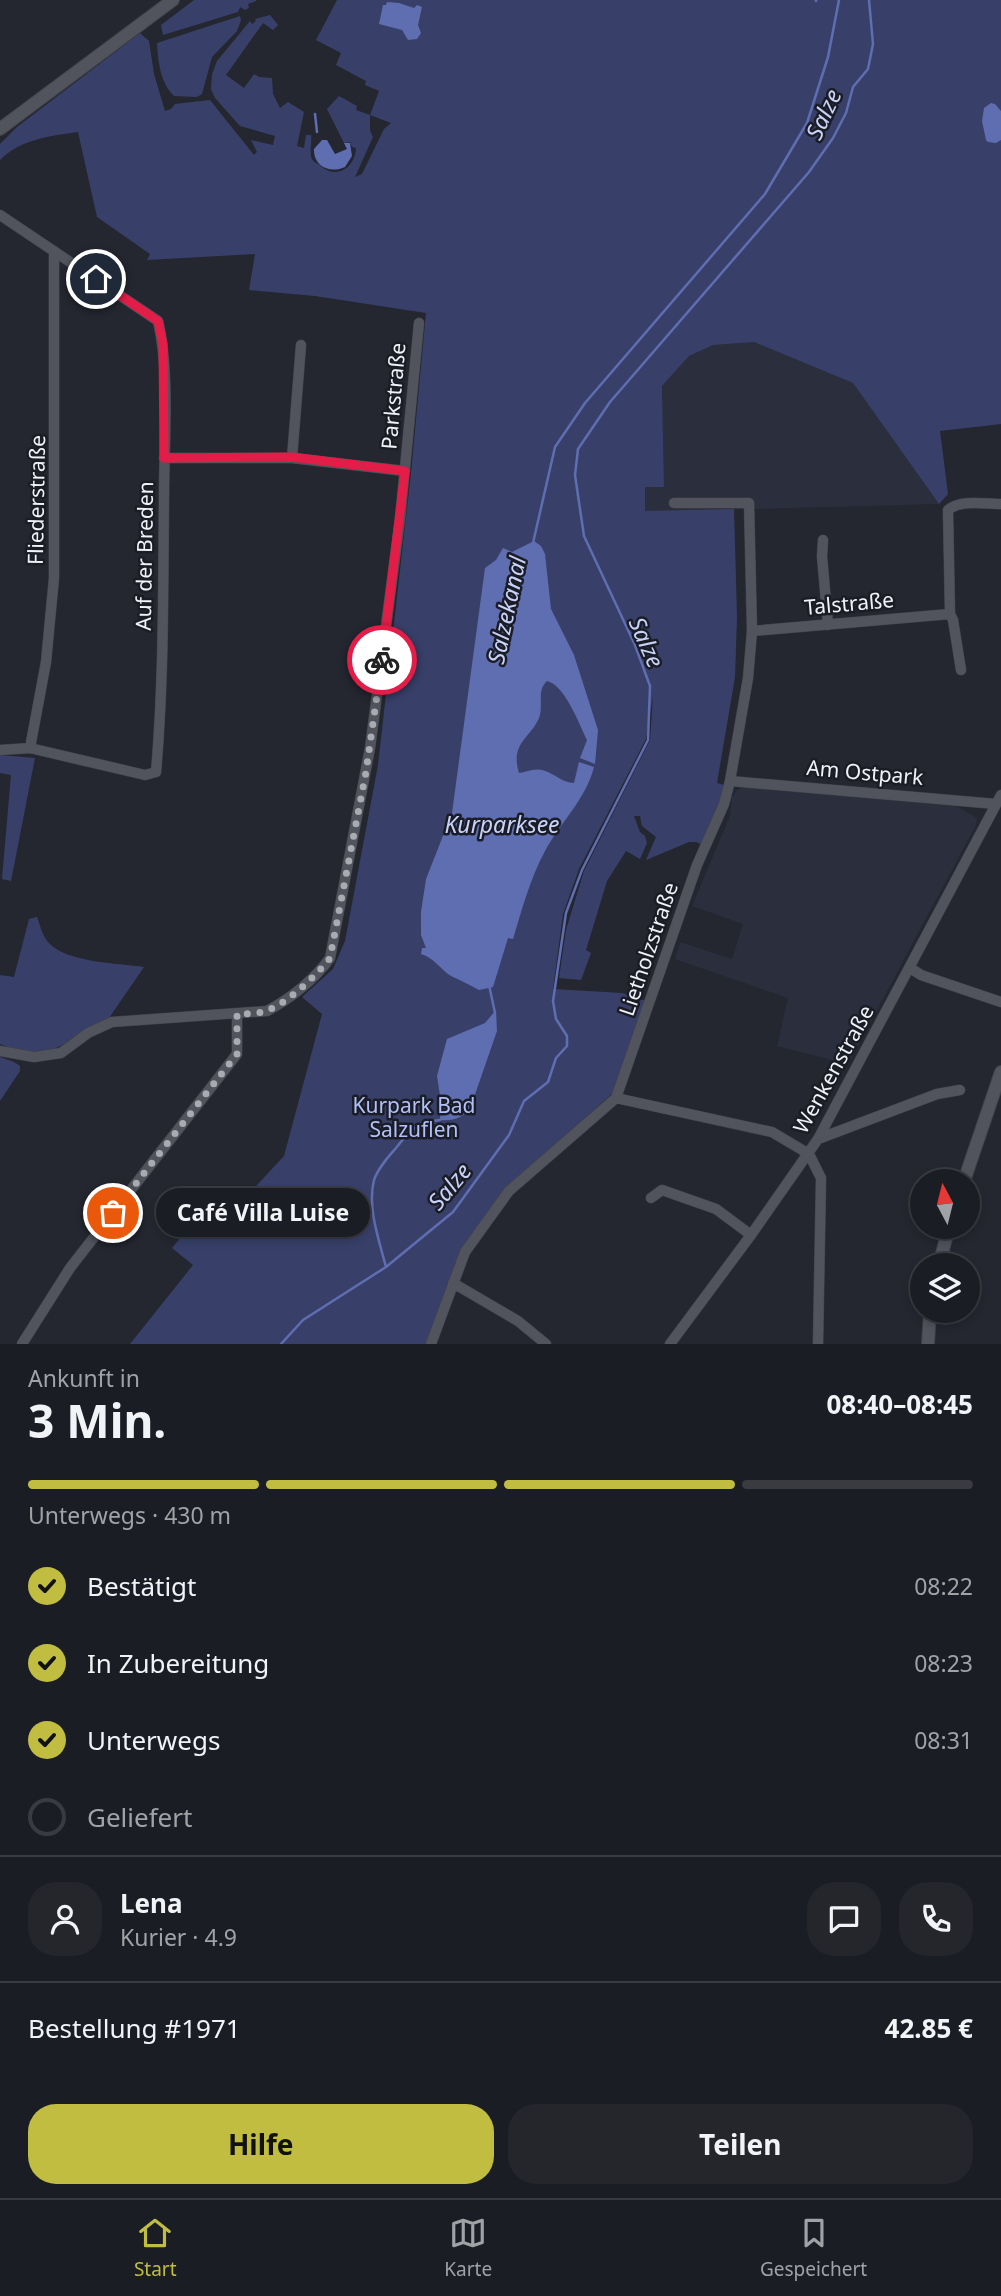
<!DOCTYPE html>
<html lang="de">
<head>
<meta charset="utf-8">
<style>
	:root { --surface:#1b1d24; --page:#24262c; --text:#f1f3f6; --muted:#a0a2a6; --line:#393b41; --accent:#c1bd40 }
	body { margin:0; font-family:"Noto Sans",sans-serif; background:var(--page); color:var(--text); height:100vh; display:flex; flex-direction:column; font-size:26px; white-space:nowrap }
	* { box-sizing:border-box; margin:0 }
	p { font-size:23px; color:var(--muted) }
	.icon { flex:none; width:38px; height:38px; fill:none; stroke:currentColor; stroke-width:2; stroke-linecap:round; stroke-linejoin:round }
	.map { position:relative; height:1344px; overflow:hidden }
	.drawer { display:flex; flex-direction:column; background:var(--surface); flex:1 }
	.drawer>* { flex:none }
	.needle { width:46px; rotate:353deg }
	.buttons { position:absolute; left:910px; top:1169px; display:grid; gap:14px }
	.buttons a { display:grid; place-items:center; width:70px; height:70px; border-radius:50%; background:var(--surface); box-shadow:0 4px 10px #0003,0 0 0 2px var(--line); font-size:35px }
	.pin { position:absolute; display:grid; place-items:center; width:60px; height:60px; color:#fff; margin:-30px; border:4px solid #fff; border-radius:50%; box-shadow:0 2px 7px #0007 }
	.courier { position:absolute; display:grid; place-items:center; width:70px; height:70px; margin:-35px; border:5px solid #e11d48; border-radius:50%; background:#fff; color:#222; box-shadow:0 2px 9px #0007 }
	.bubble { position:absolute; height:49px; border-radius:24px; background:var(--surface); box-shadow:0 4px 10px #0003,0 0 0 2px var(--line); font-size:23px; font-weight:700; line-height:49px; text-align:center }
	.summary em { font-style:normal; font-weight:700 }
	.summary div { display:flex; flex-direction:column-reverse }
	.summary { display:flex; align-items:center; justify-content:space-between; height:119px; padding:0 28px }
	h1 { font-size:46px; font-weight:700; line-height:52px }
	.bar { display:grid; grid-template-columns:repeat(4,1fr); gap:10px 7px; align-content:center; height:84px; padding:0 28px }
	.bar i { height:9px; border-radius:5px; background:var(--line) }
	.bar .selected { background:var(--accent) }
	.bar p { grid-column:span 4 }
	.line { display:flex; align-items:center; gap:18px; padding:0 28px; border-top:2px solid var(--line) }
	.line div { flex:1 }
	.round { display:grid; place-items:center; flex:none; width:74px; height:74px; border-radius:28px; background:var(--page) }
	ol { padding:0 28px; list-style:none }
	li { display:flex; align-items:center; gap:21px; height:77px }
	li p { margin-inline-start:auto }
	li .icon { padding:7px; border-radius:50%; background:var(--accent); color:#111; stroke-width:4 }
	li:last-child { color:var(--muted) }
	li i { width:38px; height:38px; border:4px solid var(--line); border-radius:50% }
	.button { display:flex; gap:14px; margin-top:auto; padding:14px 28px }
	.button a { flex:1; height:80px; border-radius:28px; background:var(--accent); color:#111; font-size:28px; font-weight:700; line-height:80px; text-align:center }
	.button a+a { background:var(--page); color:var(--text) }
	.dock { display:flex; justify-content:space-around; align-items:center; height:98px; border-top:2px solid var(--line); background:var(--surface); font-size:19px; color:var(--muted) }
	.dock a { display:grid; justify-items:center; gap:4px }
	.dock .selected { color:var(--accent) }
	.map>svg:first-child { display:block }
</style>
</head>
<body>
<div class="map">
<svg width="1001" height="1344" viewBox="0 0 1001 1344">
	<rect width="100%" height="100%" fill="#242730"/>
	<path fill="#2b2f3d" d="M754,342l99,41 86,121 -294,8v-26h19l-2,-100 27,-30 24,-11z
		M743,787l213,19 21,12 -1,7 -128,239 -71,-18 11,-48 -113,-39 5,-17 52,17 11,-35 -51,-18 38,-90 2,-19 5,-7z"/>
	<path fill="#38406a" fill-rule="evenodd" d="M194,0h62v1l-8,3 1,4 -4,2 -5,-3 -2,5 -75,23 -2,-10z
		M337,0h664v424l-61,7 8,63 -9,10 -86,-121 -99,-41 -41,3 -24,11 -27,30 2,101h-19v24l89,-2 3,108 -2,60 -18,106 7,2 -8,32 -13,28 -7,-3h-7l-43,18 10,-23 -14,-11 -2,-10h-6l6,16 5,4 2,7 -7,16 -14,-8 -19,30 -21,69 5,3 -10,27 -22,-2 7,-48 18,-59 66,-131 3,-44 -7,43 -67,130 -16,45 -10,75 69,4 24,8 -30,89 -110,99 -45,62 -34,93h-297l63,-79 -21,-17 21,-26 9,-8 41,-14 41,-44 38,-142 -20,-17 31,-28 12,-28 33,-176 33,-292 15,-160 -111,-17 -66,-6 6,-36 -108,6 3,-6 -53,-37 -19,-85c-28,4 -57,7 -78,28v-16l17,-17 123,-94 9,8 5,33 11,37 6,-2 4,-5 35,-4 44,55 3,-3 -6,-12 22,5 2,-9 -35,-10 -25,-28 -4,-9 1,-15 5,-13 33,-40 2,3 4,-3 -1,-2 15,-4 8,10 -5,5 -10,-7 -37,52 18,13 10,-14 5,3 13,1 1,16 7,14 8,-6 16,10 -7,34 7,2 2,-13h5c1,7 -2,18 1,24 3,5 5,3 9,7 15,14 34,2 35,-18l-4,-1 -2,-5 -6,1 -17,-34 12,-13 18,10 -1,4 14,5 9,-24 -14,-6 1,-4 -30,-16 5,-12 -25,-13zM370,115l21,8 -7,6 -22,45 -7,3 18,-40 -3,-6z
		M240,16l1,4 -4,11 -25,26 -10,37 -5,3 -23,-1c-14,-14 -16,-35 -17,-53z
		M0,755l35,3 -24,123 -9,-2 9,-104 -11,-2z
		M37,917c3,8 5,18 11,25 18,21 70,21 96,25l-35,51 -23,10 -22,16 -10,5 -26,3 -15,-3 -13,-5v-69l14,2 15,-58z
		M0,1057l14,5 6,4v5l-20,30z"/>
	<path fill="#5f6db1" d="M387,2l12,1 15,5 3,-3 5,2 -4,18 3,8 -4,6 -9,1 -6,-10 -23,-6 4,-19h3z
		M991,103l4,1 6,7v29l-5,3 -8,-1 -2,-2 -4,-19 2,-13z
		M322,140h5l8,14 12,-5 -3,-6h6l2,13 -7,11c-15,7 -32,-1 -31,-18z
		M534,541l7,5 4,8 6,55 23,46 24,75 -3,34 -15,-6 7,-18c-8,-16 -22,-55 -40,-59 -11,10 -3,24 -8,37 -9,21 -29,25 -20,55 7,-1 15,-5 23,-3 11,2 20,13 32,13l5,-21 15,5c-8,32 -34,56 -49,84 -15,28 -23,58 -32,88l-5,-1 -15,49 -14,3c-9,-5 -17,-9 -26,-13 -11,-5 -19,-20 -32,-23l1,-6h4l-5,-13v-23l5,-33 26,-66 33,-245 11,-8 7,-12 9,4z
		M496,1010l1,21 -26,75c-7,12 -17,15 -31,14l1,-18 -4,-26 10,-37 38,-16z"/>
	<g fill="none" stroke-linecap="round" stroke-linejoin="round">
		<path stroke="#5f6db1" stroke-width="2.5" d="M816,0v1
			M315,114l2,18
			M533,543l22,-96 30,-44 180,-209 42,-71 21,-66 11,-57
			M489,985l6,28
			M386,1267c-7,-27 -19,-60 -12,-87 4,-12 14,-23 22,-32 14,-18 20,-25 44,-28
			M281,1344l22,-24 83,-53 67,-55 56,-77 15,-34 24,-19 8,-24 11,-12v-10l-11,-17 -3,-18 13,-88 16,-43 66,-130 2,-54 -15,-41 -51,-109 -9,-61 3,-26 32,-47 199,-230 24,-34 13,-25 7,-26 15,-18 5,-25 -4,-44"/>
		<g stroke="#404249" stroke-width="11">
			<path id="minor" d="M0,215l158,106c12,51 6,122 6,175 -1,92 0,184 -8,276l-11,3 -115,-27 -30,2
				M164,458h128l113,13
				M292,458l9,-113
				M823,540l-1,16 6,69
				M950,614l3,6 8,50
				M752,631l198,-17 -2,-104c12,-11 38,-6 53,-6
				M30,748l16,-86 8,-84v-327
				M730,781l266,23
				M910,968l11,7 80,27
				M0,1051l34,6 27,-4 27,-20 24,-11 155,-11c23,-12 48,-32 63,-53l40,-210 30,-229 19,-196
				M616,1098l156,34 37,22 12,24 -3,166
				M818,1139l119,-45 23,-4
				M651,1198l11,-8 54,19 35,26
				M453,1283l65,38 28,23
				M22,1344l48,-76 167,-214v-40
				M431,1344l34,-92 44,-61 107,-93 81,-233 27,-61 6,-23 18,-103 4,-47 -3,-128h-75
				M670,1344l81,-109 67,-96 183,-344"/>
		</g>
		<g stroke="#404249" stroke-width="14">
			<path id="secondary" d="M0,129l173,-129
				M964,1181l37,-109
				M939,1265l10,-38
				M928,1344l2,-33"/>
		</g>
		<use href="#minor" stroke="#51535d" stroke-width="10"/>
		<use href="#secondary" stroke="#51535d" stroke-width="12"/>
	</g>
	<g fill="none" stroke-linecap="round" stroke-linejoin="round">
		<path stroke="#a9abb2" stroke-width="7" stroke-dasharray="0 12.6" d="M113,1213l124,-159v-40c9,0 19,0 28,-3 21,-6 52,-36 65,-53l36,-186 16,-112"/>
		<path stroke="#e11d48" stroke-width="9" d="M96,279l62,42 5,23 1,114 128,-1 113,14 -23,189"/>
	</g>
	<g text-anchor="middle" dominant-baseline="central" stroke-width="5" stroke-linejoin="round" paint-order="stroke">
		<g font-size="21" fill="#f0f2f8" stroke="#1b1d26">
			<text transform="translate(393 396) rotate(-85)">Parkstraße</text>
			<text transform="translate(36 500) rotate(-89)">Fliederstraße</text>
			<text transform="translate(144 556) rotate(-89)">Auf der Breden</text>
			<text transform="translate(849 603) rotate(-5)">Talstraße</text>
			<text transform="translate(865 772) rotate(5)">Am Ostpark</text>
			<text transform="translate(648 949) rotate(-71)">Lietholzstraße</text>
			<text transform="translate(833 1069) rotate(-61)">Wenkenstraße</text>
		</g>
		<g font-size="21" fill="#b2c0f9" stroke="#1b1d26">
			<text x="414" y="1105">Kurpark Bad<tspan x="414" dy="24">Salzuflen</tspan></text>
		</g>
		<g font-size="23" font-style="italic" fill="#c9d3f9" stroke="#1b1d26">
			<text transform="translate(823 114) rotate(-65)">Salze</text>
			<text transform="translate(506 610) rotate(-78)">Salzekanal</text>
			<text transform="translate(647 642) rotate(66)">Salze</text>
			<text x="502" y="824">Kurparksee</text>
			<text transform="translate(449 1186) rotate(-50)">Salze</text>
		</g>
	</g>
</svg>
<div class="buttons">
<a><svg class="needle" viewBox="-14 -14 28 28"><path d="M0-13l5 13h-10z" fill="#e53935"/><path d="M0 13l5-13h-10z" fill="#a0a2a6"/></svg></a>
<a><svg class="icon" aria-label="layers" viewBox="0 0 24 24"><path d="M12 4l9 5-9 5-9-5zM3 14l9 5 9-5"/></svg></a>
</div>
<div class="pin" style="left:113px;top:1213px;background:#ea580c"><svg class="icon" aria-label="bag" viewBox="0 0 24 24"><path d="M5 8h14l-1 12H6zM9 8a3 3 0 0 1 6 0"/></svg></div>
<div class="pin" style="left:96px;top:279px;background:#1f2937"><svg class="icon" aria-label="home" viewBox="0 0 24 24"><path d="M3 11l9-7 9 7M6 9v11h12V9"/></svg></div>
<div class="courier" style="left:382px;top:660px"><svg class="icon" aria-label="bike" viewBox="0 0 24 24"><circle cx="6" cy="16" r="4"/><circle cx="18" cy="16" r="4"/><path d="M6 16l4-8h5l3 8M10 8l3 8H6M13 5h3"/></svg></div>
<div class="bubble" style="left:156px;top:1188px;width:214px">Café Villa Luise</div>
</div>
<section class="drawer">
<div class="summary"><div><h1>3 Min.</h1><p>Ankunft in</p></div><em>08:40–08:45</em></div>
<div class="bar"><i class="selected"></i><i class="selected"></i><i class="selected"></i><i></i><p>Unterwegs · 430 m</p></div>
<ol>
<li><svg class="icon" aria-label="check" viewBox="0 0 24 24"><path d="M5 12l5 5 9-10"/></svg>Bestätigt<p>08:22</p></li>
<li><svg class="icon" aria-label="check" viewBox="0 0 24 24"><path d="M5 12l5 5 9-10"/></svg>In Zubereitung<p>08:23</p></li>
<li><svg class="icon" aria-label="check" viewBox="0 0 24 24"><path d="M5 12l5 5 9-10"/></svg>Unterwegs<p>08:31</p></li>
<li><i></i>Geliefert</li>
</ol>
<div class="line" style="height:126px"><a class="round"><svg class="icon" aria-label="person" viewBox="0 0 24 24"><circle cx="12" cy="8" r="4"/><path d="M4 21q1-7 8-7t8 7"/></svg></a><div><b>Lena</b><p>Kurier · 4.9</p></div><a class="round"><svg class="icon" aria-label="chat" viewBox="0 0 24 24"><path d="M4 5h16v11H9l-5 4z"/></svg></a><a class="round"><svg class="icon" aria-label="phone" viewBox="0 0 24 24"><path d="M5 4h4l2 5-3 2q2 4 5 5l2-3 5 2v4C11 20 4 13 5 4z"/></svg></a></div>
<div class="line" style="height:91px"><div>Bestellung #1971</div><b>42.85 €</b></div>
<div class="button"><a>Hilfe</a><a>Teilen</a></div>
</section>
<nav class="dock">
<a class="selected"><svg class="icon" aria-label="home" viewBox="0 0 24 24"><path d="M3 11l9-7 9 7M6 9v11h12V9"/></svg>Start</a>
<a><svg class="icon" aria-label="map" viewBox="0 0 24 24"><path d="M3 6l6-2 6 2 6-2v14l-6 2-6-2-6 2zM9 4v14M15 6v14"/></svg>Karte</a>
<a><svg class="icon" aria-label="saved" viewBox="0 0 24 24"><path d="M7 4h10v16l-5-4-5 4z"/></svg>Gespeichert</a>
</nav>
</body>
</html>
